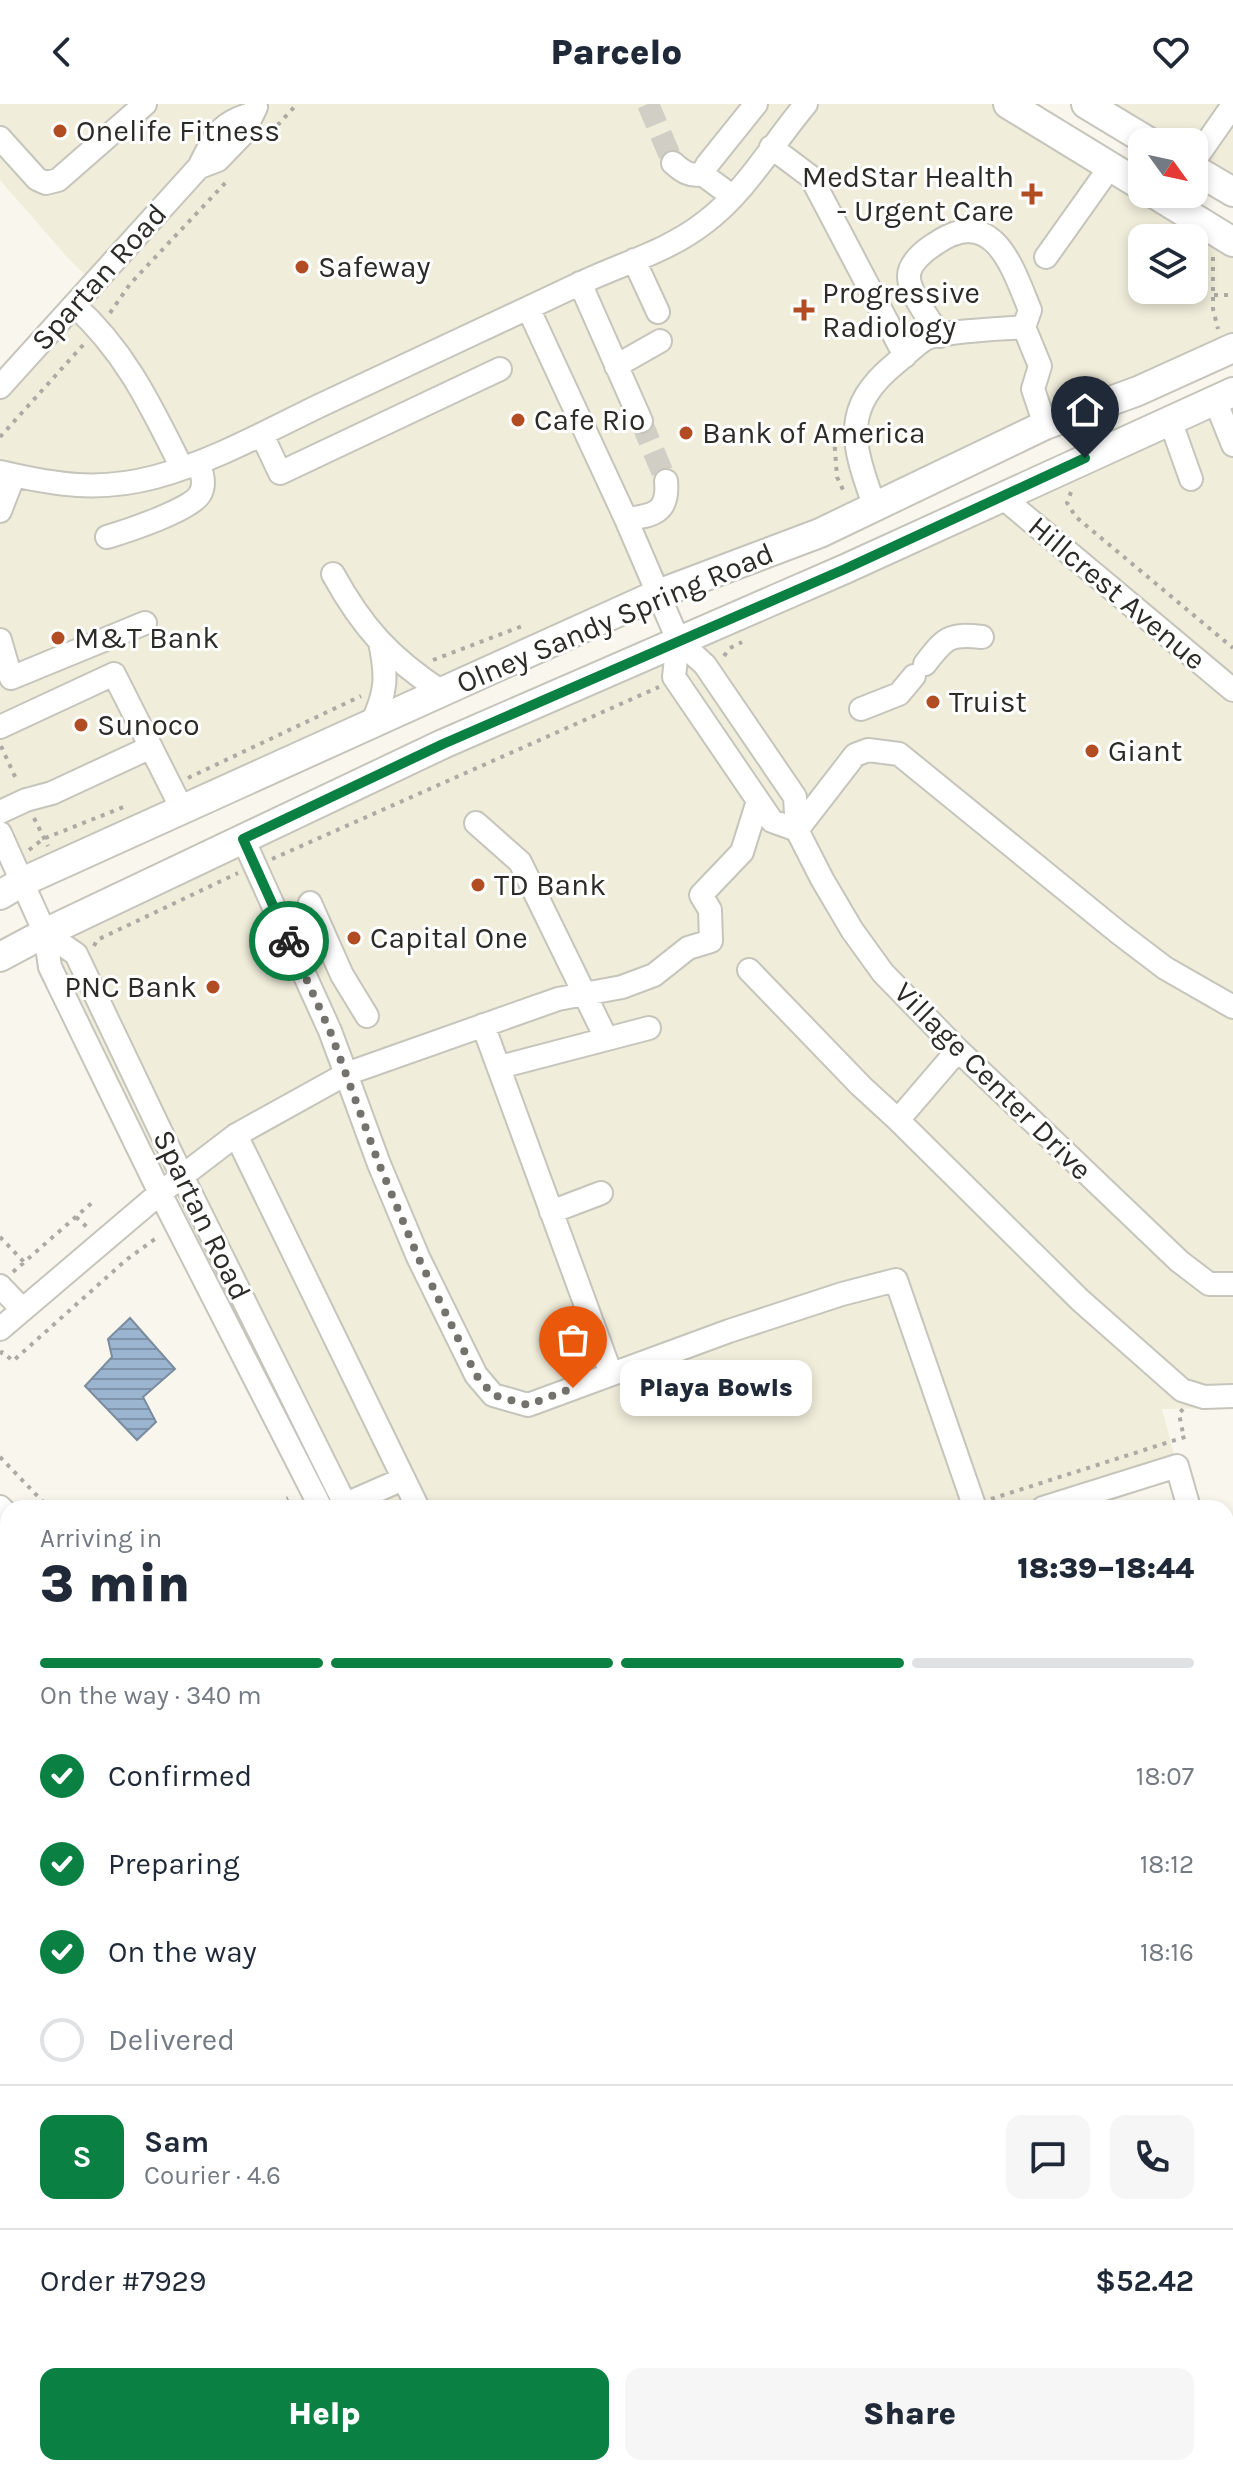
<!DOCTYPE html>
<html lang="en">
<head>
<meta charset="utf-8">
<style>
	:root { --surface:#fff; --page:#f6f6f7; --text:#1f2937; --muted:#747a83; --line:#e0e1e3; --accent:#0b8043 }
	body { margin:0; font-family:Karla,sans-serif; background:var(--page); color:var(--text); height:100vh; display:flex; flex-direction:column; font-size:30px; white-space:nowrap }
	* { box-sizing:border-box; margin:0 }
	p { font-size:26px; color:var(--muted) }
	.icon { flex:none; width:44px; height:44px; fill:none; stroke:currentColor; stroke-width:2; stroke-linecap:round; stroke-linejoin:round }
	.map { position:relative; flex:1; overflow:hidden }
	.panel { position:absolute; left:0px; top:1396px; width:1234px; height:976px; display:flex; flex-direction:column; background:var(--surface); border-radius:24px 24px 0 0; box-shadow:0 4px 12px #0003 }
	.panel>* { flex:none }
	.needle { width:52px; rotate:123deg }
	.tools { position:absolute; left:1128px; top:24px; display:grid; gap:16px }
	.tools a { display:grid; place-items:center; width:80px; height:80px; border-radius:16px; background:var(--surface); box-shadow:0 4px 12px #0003; font-size:40px }
	.pin { position:absolute; display:grid; place-items:center; width:68px; height:68px; color:#fff; margin:-82px -34px; border-radius:50% 50% 50% 0; rotate:-45deg; box-shadow:0 0 8px #0007 }
	.pin .icon { rotate:45deg }
	.courier { position:absolute; display:grid; place-items:center; width:80px; height:80px; margin:-40px; border:6px solid #0b8043; border-radius:50%; background:#fff; color:#222; box-shadow:0 2px 10px #0007 }
	.bubble { position:absolute; height:56px; border-radius:16px; background:var(--surface); box-shadow:0 4px 12px #0003; font-size:26px; font-weight:800; line-height:56px; text-align:center }
	.headline em { font-style:normal; font-weight:800 }
	.headline div { display:flex; flex-direction:column-reverse }
	.headline { display:flex; align-items:center; justify-content:space-between; height:136px; padding:0 40px }
	h1 { font-size:52px; font-weight:800; line-height:60px }
	.bar { display:grid; grid-template-columns:repeat(4,1fr); gap:12px 8px; align-content:center; height:96px; padding:0 40px }
	.bar i { height:10px; border-radius:6px; background:var(--line) }
	.bar .on { background:var(--accent) }
	.bar p { grid-column:span 4 }
	.line { display:flex; align-items:center; gap:20px; padding:0 40px; border-top:2px solid var(--line) }
	.line div { flex:1 }
	.round { display:grid; place-items:center; flex:none; width:84px; height:84px; border-radius:16px; background:var(--page) }
	ol { padding:0 40px; list-style:none }
	li { display:flex; align-items:center; gap:24px; height:88px }
	li p { margin-inline-start:auto }
	li .icon { padding:8px; border-radius:50%; background:var(--accent); color:#fff; stroke-width:4 }
	li:last-child { color:var(--muted) }
	li i { width:44px; height:44px; border:4px solid var(--line); border-radius:50% }
	.action { display:flex; gap:16px; margin-top:auto; padding:16px 40px }
	.action a { flex:1; height:92px; border-radius:16px; background:var(--accent); color:#fff; font-size:32px; font-weight:800; line-height:92px; text-align:center }
	.action a+a { background:var(--page); color:var(--text) }
	header { display:flex; justify-content:space-between; align-items:center; height:104px; padding:0 40px; background:var(--surface); font-size:36px; font-weight:800 }
	.map>svg:first-child { display:block }
</style>
</head>
<body>
<header><svg class="icon" aria-label="back" viewBox="0 0 24 24"><path d="M15 5l-7 7 7 7"/></svg>Parcelo<svg class="icon" aria-label="heart" viewBox="0 0 24 24"><path d="M12 20l-8-8c-3-5 5-10 8-4 3-6 11-1 8 4z"/></svg></header>
<div class="map">
<svg width="1233" height="2372" viewBox="0 0 1233 2372">
	<defs>
		<pattern id="water-rules" width="6" height="5" patternUnits="userSpaceOnUse" patternTransform="scale(2)"><rect width="6" height="5" fill="#9bb5d1"/><path d="M0 2.5h6" fill="none" stroke="#7f93aa"/></pattern>
	</defs>
	<rect width="100%" height="100%" fill="#f9f7ed"/>
	<path fill="#f0eddb" fill-rule="evenodd" d="M0,0h1008l225,137v106l-1211,535 -22,-49v-446l93,-104 -26,-26 -67,-77zM1142,134h52v52h-52z
		M1086,0h147v88l-39,-23v-27h-45z
		M1233,288v1016l-71,1 15,57 -134,42h-710l-288,-575z"/>
	<path fill="#d1dac1" d="M0,1910l8,1v411l-8,5z"/>
	<path fill="url(#water-rules)" stroke="#7a8c9e" stroke-width="2" d="M130,1214l45,51 -32,28 13,25 -19,18 -52,-54 27,-29 -4,-18z
		M432,2364h211l9,8h-220z"/>
	<g fill="none" stroke-linecap="round" stroke-linejoin="round">
		<path stroke="#d0cec5" stroke-width="22" stroke-dasharray="22 11" stroke-linecap="butt" d="M648,0l25,59
			M641,317l25,60"/>
		<g stroke="#c6c5bb" stroke-width="26">
			<path id="minor" d="M0,34l37,41 9,4 12,-3 87,-76
				M771,43l40,30 94,179
				M1194,57l39,-56
				M673,59c9,8 17,14 29,11l30,22
				M200,63l18,-7 25,-26 13,-27
				M702,70l5,-9 49,-61
				M1046,153l64,-90
				M634,156l24,52
				M580,179l61,138
				M74,201c52,47 77,101 108,163
				M529,206l97,209 52,121 27,25 90,132 2,33 25,49 30,51 31,43 75,77 221,211 30,23h24
				M940,232c-8,-13 -32,-44 -31,-60 0,-13 16,-26 26,-32 58,-40 77,22 95,66l-6,17
				M616,262l44,-25
				M0,283l199,-220c15,-29 18,-43 52,-53
				M1215,296l18,45
				M1170,316l21,59
				M262,331l18,38 220,-104
				M0,368c55,13 99,20 155,5 59,-16 112,-46 166,-72 86,-41 172,-80 258,-121 41,-20 88,-32 125,-61 41,-30 69,-80 102,-119
				M1001,392l232,194
				M875,404c-21,-61 -37,-98 21,-145 9,-7 19,-18 29,-24 17,-8 77,-10 99,-12l16,39 -7,23 12,36
				M0,407l14,-36
				M626,415c28,-3 43,-7 40,-38
				M107,433c20,-6 84,-27 93,-43 6,-10 2,-22 -2,-31
				M333,470c29,53 57,84 109,118
				M0,536l11,38 134,-55
				M678,536l-4,37 98,144 25,9
				M925,560c20,-26 24,-31 57,-27
				M861,605l38,-15 15,-18
				M372,619c15,-32 15,-47 8,-81
				M0,623l114,-53 68,135
				M0,708l26,-12 26,-7 99,-46
				M476,719l44,39 86,176
				M797,726l58,-75 13,-5 31,4 220,179 46,35 68,39
				M0,729l45,100 5,34 110,226 161,315
				M243,735l87,192 16,43 212,-75 64,-12 32,-12 34,-27 23,-7 -1,-31 -9,-15 41,-43 16,-51
				M310,799l32,72 25,41
				M45,829l31,21 106,222 165,332
				M749,866l112,116 37,34 60,-70
				M483,921l128,349
				M500,963l149,-39
				M898,1016l182,180 102,90 22,7 29,-1
				M236,1031l182,373
				M551,1108l50,-19
				M0,1182l22,23
				M0,1225l160,-136 76,-58 110,-61 33,90 39,93 58,118 17,20 35,10 201,-74 113,-37 54,-14 79,228
				M0,1403l8,8
				M337,1404l66,-29
				M1043,1404l134,-42 12,42
				M1226,1532l7,24
				M0,1677l8,-6
				M0,1712l8,12
				M1226,1758l7,-2
				M1226,1782l7,26
				M1226,1922l7,-30
				M1226,2102l7,-10
				M1226,2188l7,7
				M242,2364l5,8
				M925,2364l11,8
				M1022,2364l1,8
				M51,2372l12,-8
				M1222,2372l11,-11"/>
		</g>
		<g stroke="#c6c5bb" stroke-width="32">
			<path id="major" d="M1008,0l134,82
				M1086,0l63,38
				M1194,65l39,23
				M1155,90l78,48
				M0,791l22,-13 636,-288 162,-61 225,-108 93,-34 95,-43
				M0,853l45,-24 398,-189 402,-175 388,-177"/>
		</g>
		<path stroke="#acaaa3" stroke-width="4" stroke-dasharray="4 6" stroke-linecap="butt" d="M264,36l33,-36
			M1213,153v52l5,20
			M1214,191h18
			M110,209l20,-29 99,-105
			M0,333l84,-93
			M834,333l3,40 8,17
			M1071,388l-4,11 9,14 157,131
			M724,552l6,-8 12,-6
			M433,556l92,-35
			M1,642l16,35
			M188,674l173,-82
			M34,714l14,28
			M29,746l14,-11 83,-33
			M272,755l387,-172
			M94,842l3,-6 141,-67
			M76,1113l13,12
			M0,1133l24,25
			M13,1168l82,-72
			M0,1250l2,-2 11,9 113,-101 29,-21
			M1183,1305l-4,5 5,24
			M0,1353l49,51
			M991,1395l200,-64
			M269,1404l19,-10
			M0,1444l8,9
			M0,1638l8,-6
			M0,1768l8,11
			M875,2364l12,8
			M310,2372l1,-8
			M418,2372l1,-8
			M870,2372l7,-7"/>
		<use href="#minor" stroke="#fff" stroke-width="22"/>
		<use href="#major" stroke="#fff" stroke-width="28"/>
	</g>
	<g fill="none" stroke-linecap="round" stroke-linejoin="round">
		<path stroke="#74726c" stroke-width="8" stroke-dasharray="0 14.4" d="M289,837l41,90 49,133 39,93 58,118 17,20 35,10 45,-17"/>
		<path stroke="#0b8043" stroke-width="10" d="M289,837l-46,-102 200,-95 402,-175 240,-111"/>
	</g>
	<g fill="#b24c23" stroke="#fff" stroke-width="3">
		<circle cx="60" cy="27" r="8"/>
		<path d="M1028 78h8v8h8v8h-8v8h-8v-8h-8v-8h8z"/>
		<circle cx="302" cy="163" r="8"/>
		<path d="M800 194h8v8h8v8h-8v8h-8v-8h-8v-8h8z"/>
		<circle cx="518" cy="316" r="8"/>
		<circle cx="686" cy="329" r="8"/>
		<circle cx="58" cy="534" r="8"/>
		<circle cx="933" cy="598" r="8"/>
		<circle cx="81" cy="621" r="8"/>
		<circle cx="1092" cy="647" r="8"/>
		<circle cx="478" cy="781" r="8"/>
		<circle cx="354" cy="834" r="8"/>
		<circle cx="213" cy="883" r="8"/>
	</g>
	<g text-anchor="middle" dominant-baseline="central" stroke-width="6" stroke-linejoin="round" paint-order="stroke">
		<g font-size="30" fill="#2c2b27" stroke="#fff" text-anchor="start">
			<text x="76" y="27">Onelife Fitness</text>
			<text x="1014" y="73" text-anchor="end">MedStar Health<tspan x="1014" dy="34">- Urgent Care</tspan></text>
			<text x="318" y="163">Safeway</text>
			<text x="822" y="189">Progressive<tspan x="822" dy="34">Radiology</tspan></text>
			<text x="534" y="316">Cafe Rio</text>
			<text x="702" y="329">Bank of America</text>
			<text x="74" y="534">M&amp;T Bank</text>
			<text x="949" y="598">Truist</text>
			<text x="97" y="621">Sunoco</text>
			<text x="1108" y="647">Giant</text>
			<text x="494" y="781">TD Bank</text>
			<text x="370" y="834">Capital One</text>
			<text x="197" y="883" text-anchor="end">PNC Bank</text>
		</g>
		<g font-size="30" fill="#2c2b27" stroke="#fff">
			<text transform="translate(99 173) rotate(-48)">Spartan Road</text>
			<text transform="translate(1117 489) rotate(40)">Hillcrest Avenue</text>
			<text transform="translate(615 514) rotate(-23)">Olney Sandy Spring Road</text>
			<text transform="translate(993 977) rotate(45)">Village Center Drive</text>
			<text transform="translate(202 1111) rotate(64)">Spartan Road</text>
		</g>
	</g>
</svg>
<div class="tools">
<a><svg class="needle" viewBox="-14 -14 28 28"><path d="M0-13l5 13h-10z" fill="#e53935"/><path d="M0 13l5-13h-10z" fill="#747a83"/></svg></a>
<a><svg class="icon" aria-label="layers" viewBox="0 0 24 24"><path d="M12 4l9 5-9 5-9-5zM3 14l9 5 9-5"/></svg></a>
</div>
<div class="pin" style="left:573px;top:1284px;background:#ea580c"><svg class="icon" aria-label="bag" viewBox="0 0 24 24"><path d="M5 8h14l-1 12H6zM9 8a3 3 0 0 1 6 0"/></svg></div>
<div class="pin" style="left:1085px;top:354px;background:#1f2937"><svg class="icon" aria-label="home" viewBox="0 0 24 24"><path d="M3 11l9-7 9 7M6 9v11h12V9"/></svg></div>
<div class="courier" style="left:289px;top:837px"><svg class="icon" aria-label="bike" viewBox="0 0 24 24"><circle cx="6" cy="16" r="4"/><circle cx="18" cy="16" r="4"/><path d="M6 16l4-8h5l3 8M10 8l3 8H6M13 5h3"/></svg></div>
<div class="bubble" style="left:620px;top:1256px;width:192px">Playa Bowls</div>
<section class="panel">
<div class="headline"><div><h1>3 min</h1><p>Arriving in</p></div><em>18:39–18:44</em></div>
<div class="bar"><i class="on"></i><i class="on"></i><i class="on"></i><i></i><p>On the way · 340 m</p></div>
<ol>
<li><svg class="icon" aria-label="check" viewBox="0 0 24 24"><path d="M5 12l5 5 9-10"/></svg>Confirmed<p>18:07</p></li>
<li><svg class="icon" aria-label="check" viewBox="0 0 24 24"><path d="M5 12l5 5 9-10"/></svg>Preparing<p>18:12</p></li>
<li><svg class="icon" aria-label="check" viewBox="0 0 24 24"><path d="M5 12l5 5 9-10"/></svg>On the way<p>18:16</p></li>
<li><i></i>Delivered</li>
</ol>
<div class="line" style="height:144px"><b class="round" style="background:var(--accent);color:#fff">S</b><div><b>Sam</b><p>Courier · 4.6</p></div><a class="round"><svg class="icon" aria-label="chat" viewBox="0 0 24 24"><path d="M4 5h16v11H9l-5 4z"/></svg></a><a class="round"><svg class="icon" aria-label="phone" viewBox="0 0 24 24"><path d="M5 4h4l2 5-3 2q2 4 5 5l2-3 5 2v4C11 20 4 13 5 4z"/></svg></a></div>
<div class="line" style="height:104px"><div>Order #7929</div><b>$52.42</b></div>
<div class="action"><a>Help</a><a>Share</a></div>
</section>
</div>
</body>
</html>
